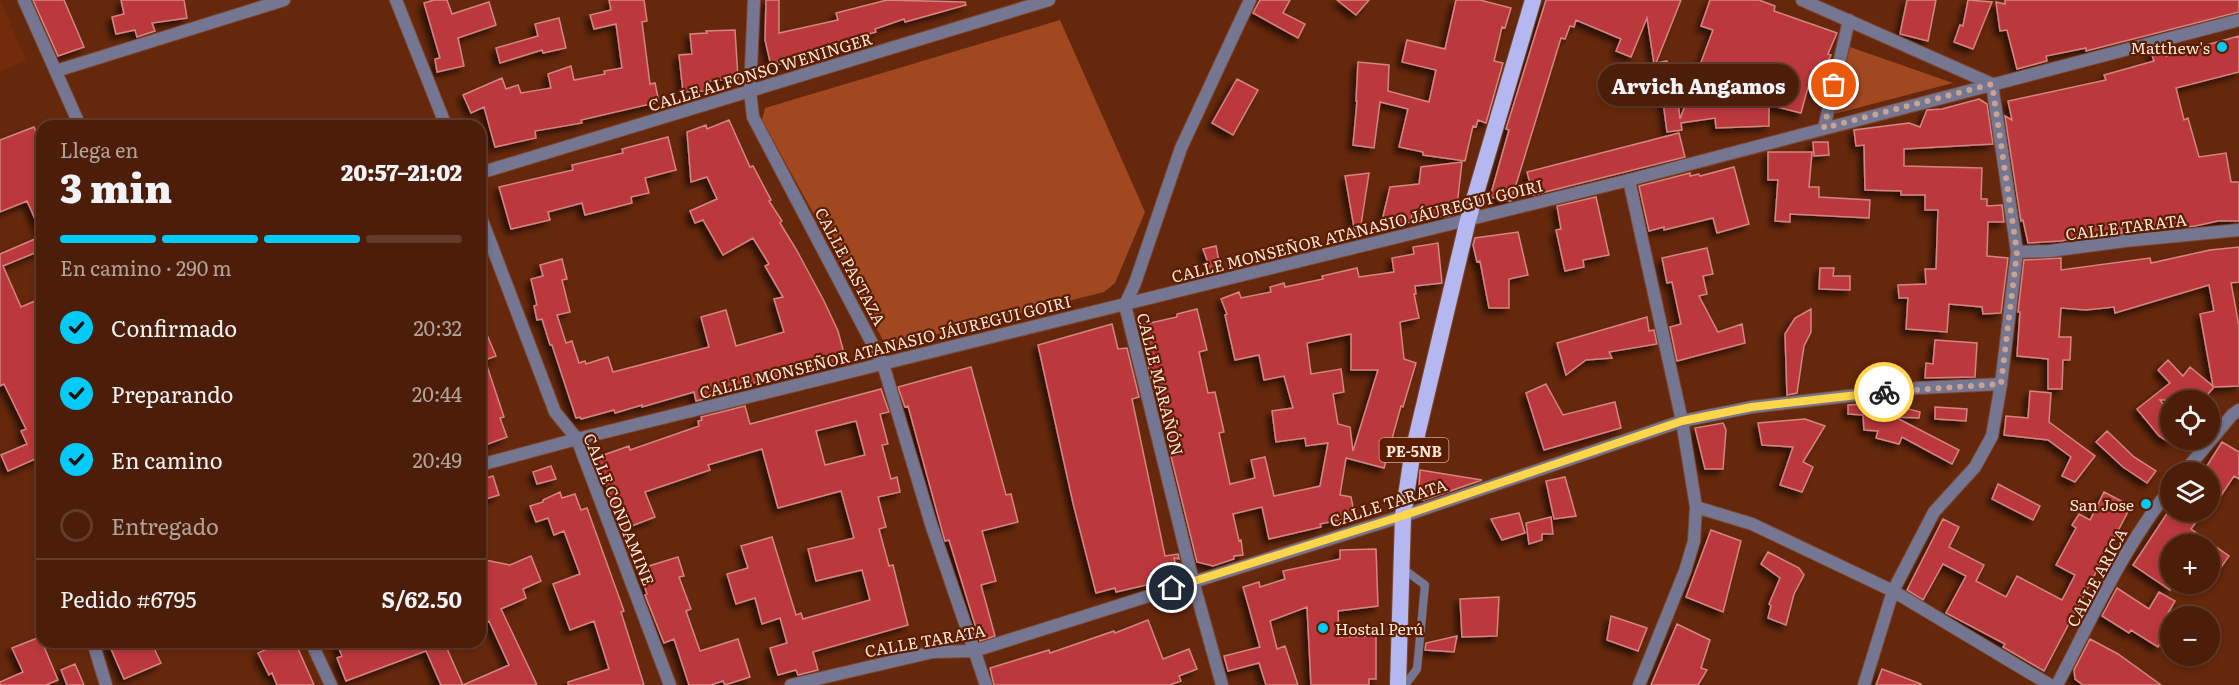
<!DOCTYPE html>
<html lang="es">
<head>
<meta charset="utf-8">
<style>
	:root { --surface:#4c1e09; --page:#562b17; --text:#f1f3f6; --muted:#b2a29c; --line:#633c2a; --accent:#03cbf9 }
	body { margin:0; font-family:Literata,serif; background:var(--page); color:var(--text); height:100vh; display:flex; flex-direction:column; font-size:22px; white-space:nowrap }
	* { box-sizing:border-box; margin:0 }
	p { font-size:20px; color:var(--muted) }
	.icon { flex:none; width:33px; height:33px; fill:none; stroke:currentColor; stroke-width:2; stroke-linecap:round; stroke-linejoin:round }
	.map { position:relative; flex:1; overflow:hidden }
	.panel { position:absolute; left:36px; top:120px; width:450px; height:528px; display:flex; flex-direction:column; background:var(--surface); border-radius:18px; box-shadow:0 3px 9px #0003,0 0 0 2px var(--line) }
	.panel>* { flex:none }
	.buttons { position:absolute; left:2160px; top:390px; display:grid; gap:12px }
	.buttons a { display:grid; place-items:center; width:60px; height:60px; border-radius:50%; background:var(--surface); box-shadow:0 3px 9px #0003,0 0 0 2px var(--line); font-size:30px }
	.pin { position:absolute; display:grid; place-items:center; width:51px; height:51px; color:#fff; margin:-26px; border:3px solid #fff; border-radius:50%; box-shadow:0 2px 6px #0007 }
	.courier { position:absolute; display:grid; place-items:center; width:60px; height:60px; margin:-30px; border:4px solid #ffd54a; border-radius:50%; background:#fff; color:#222; box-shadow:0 2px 8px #0007 }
	.bubble { position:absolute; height:42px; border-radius:21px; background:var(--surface); box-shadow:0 3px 9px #0003,0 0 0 2px var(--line); font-size:20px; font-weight:800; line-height:42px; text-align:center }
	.summary em { font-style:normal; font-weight:800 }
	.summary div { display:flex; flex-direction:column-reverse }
	.summary { display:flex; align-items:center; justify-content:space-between; height:102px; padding:0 24px }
	h1 { font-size:39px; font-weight:800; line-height:45px }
	.bar { display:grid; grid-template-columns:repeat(4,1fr); gap:9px 6px; align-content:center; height:72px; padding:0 24px }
	.bar i { height:8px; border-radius:4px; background:var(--line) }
	.bar .on { background:var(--accent) }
	.bar p { grid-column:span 4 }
	.line { display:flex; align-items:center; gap:15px; padding:0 24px; border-top:2px solid var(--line) }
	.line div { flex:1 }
	ol { padding:0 24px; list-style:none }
	li { display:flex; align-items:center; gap:18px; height:66px }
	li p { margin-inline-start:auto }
	li .icon { padding:6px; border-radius:50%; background:var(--accent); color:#111; stroke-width:4 }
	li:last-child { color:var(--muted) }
	li i { width:33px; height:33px; border:3px solid var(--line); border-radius:50% }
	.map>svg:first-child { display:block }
</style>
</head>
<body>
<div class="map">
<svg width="2239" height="685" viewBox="0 0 2239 685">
	<defs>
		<filter id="shadow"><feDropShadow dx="-4.5" dy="4.5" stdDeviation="3" flood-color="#0009"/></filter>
	</defs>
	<rect width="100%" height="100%" fill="#66280c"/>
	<path fill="#722c0b" d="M0,0l26,60 -26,12z"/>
	<path fill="#a14821" d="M1060,20l85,192 -30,71 -11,9 -207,52 -14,-4 -121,-220 3,-12z
		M1850,47l103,36 -119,31z"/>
	<path fill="#bb383e" stroke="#d48582" stroke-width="1.5" fill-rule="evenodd" filter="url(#shadow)" d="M33,0h31l20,47 -26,9z
		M121,0h63l3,18 -35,5 3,8 -18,6 -2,-7 -19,4 -4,-17 12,-3z
		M434,0h13l5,14 37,-12 7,23 -38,13 6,28 -27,6 -2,-13 5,-1 -16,-55z
		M609,0h35l3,21 -5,1 8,62 5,-1 4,19 -78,18 1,3 -47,8 1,7 -41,9 -11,-40 -13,6 -8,-18 39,-17 4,11 12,-4 3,8 30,-5 -3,-14 23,-8 3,14 31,-6 -1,-3 18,-3 -6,-44 -22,5 -4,-14 21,-5z
		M766,0h13v33l59,-13 -2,-7 51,-13 78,2 1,3 -61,17 -1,-3 -29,10 1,3 -43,13v2l-21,5v2l-21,4 1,4 -21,4 -6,-26z
		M1260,0h30l-7,13 22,11 -7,14 -45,-25z
		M1337,0h32l-13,15z
		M1456,0h24l31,8 -6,20 -3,-1 -8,34 9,2 -17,60 -8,-3 -2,7 -3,-1 -8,35 -42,-6v-3l-24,-5 9,-38 -28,-7 -6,46 -21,-3 4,-44h-1l2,-39 31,3 -1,26 41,11 7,-32 -34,-8 5,-22 38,9z
		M1546,0h135l-25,63 11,-2 2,14 -13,2 -9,-59 -16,39 -15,-6 5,-12 -45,-19 -2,7 -4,-1 -5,13 -4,-1 -50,163h-4l-17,-4 19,-67 -3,-1z
		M1710,0h49l16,6 -1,5 63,22 -9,21 3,1 -6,14 4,2 -7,21 -14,-5 -7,26 -32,-8v21l-53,2 -1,-10 -34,5 1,7 -15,2 -7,-53 15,-2 5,42 33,-89 -12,-4z
		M1907,0h29l-8,41 -28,-7z
		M1968,0l24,2 -19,47 -19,-7 6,-17 3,1z
		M2005,0h234v12l-153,39v-3l-40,8 1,5 -30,8 -10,-39 -7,1 -4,-29 9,2z
		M559,18l7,30 -23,5 -1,-3 -42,13 -4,-15 42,-12 -3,-12z
		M735,30l3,48 -33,4v9l-22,1 -4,-37 13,-1 -2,-20 17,-1 -1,-2z
		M2239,36v36l-63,16 8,32 4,-2 11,39 27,-4 5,29h8v39h-21l-23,5 -45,4 -1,-8 -28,6 1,5 -25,3v-3l-36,8 -33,2 -5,-23 -2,1 -16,-105 7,4 -4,-19 98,-21 -2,-5 50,-14 -3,-9 12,-4 3,8z
		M1237,79l21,11 -25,45 -21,-12z
		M1979,99l8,5 6,40 -89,5v17l78,2 -1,31h6v7l15,-1 2,17h-16l-1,34 21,2 -7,55 -18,1 -1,-7 -33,-3 -2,28 -41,-3 2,-31h-9l-1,-13 28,-1 -1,-15h11l2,-59h-13v-15h-24v-4l-36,-1 -1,-45 -8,1 -2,-16 55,-7 11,4 7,-17 15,-1z
		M729,120l21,47 3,-1 18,34 -2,1 13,20 -2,2 16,26 28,52 14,30 8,30 -33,8 1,3 -17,4 -1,-4 -23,5 -26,8 1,3 -52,13 -2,-9 -52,15v-2l-27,8 -1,-3 -33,9 -1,-2 -4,1 -24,-73h-2l-8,-26 -5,1 -3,-14 3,-1 -6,-26 12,-3 -3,-11 22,-6 5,20 -5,1 8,32 -13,3 9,28 6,-2 7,22 6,-2 1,3 22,-7 5,15 96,-25 -8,-30 25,-7 10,36 48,-14 -10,-33 9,-2 -18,-31 4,-2 -16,-26 -30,17 -20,-35 -8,3 -5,-12 27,-12 -10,-22 -16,5 -4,-50 19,-7 1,4z
		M34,127l8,19v89l-15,-34 -27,11v-72z
		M1679,133l6,24 -152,38 -6,-23z
		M668,137l8,33 -31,8 4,15 -18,4 1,6 -47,12 -3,-12 -34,9 2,8 -39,9 -12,-42 74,-17 -1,-5 51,-12 -1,-4z
		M1813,142h15l1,13 -15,1z
		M1768,152h44l-3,35h10v10l51,3 -1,18 -79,-4v8l-15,-1 3,-41h-10z
		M1462,162l-6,52 -11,3 -33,-4 -1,9 -31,7 10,-42 29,-3 2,-17z
		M1734,167l15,57 -32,9 -4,-15 -49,12v-3l-15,4 -10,-45 51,-13v3l9,-2 1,2z
		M1369,173l-10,65 -3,1 -11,-63z
		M1596,197l13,58 -26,5 1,7 -19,4 -9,-41 5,-1 -4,-23z
		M1518,232l10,43 -19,4v29h-20l-9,-47 -3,1 -4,-17 2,-7z
		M42,236v14l-39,16 18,41 21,-9v158l-34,15 -7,-16 26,-11 -6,-13 5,-2 -22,-45 -4,2v-132z
		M1438,243l4,40 -27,3 1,8h-2l5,24 -19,4 4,37 12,4 -13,44 -2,-1 -17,62 -38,-10 -6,37 11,2 4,20 -35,7 1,3 -52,12 -7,-32 -29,7 6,27 2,-1 2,15 -9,1v3l-21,7 -16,-4 -29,-118 4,-1 -11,-51 -6,2 -12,-49 2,-1 -4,-19 36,-8v-3l20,-5 10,41 -8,2 9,41 7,-1 9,40 -5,1 11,51 25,-6 -4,-18 14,-3 9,39 46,-10 8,-43 -22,3 -1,-8 -29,4 -4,-31 21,-3 -9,-32 -20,4 -5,-25 -24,5 -10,-45 2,-1 -6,-15 18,-7 2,6 30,-6 -1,-5 14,-4 1,4 38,-8 -1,-3 35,-8 2,9 35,-5 -2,-14 22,-4 -1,-7zM1351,334v36h27l-25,81 -3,-24 -12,-3 -5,-30 11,-2 -3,-23 -30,5 -4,-31z
		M1216,246l5,26 -9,2 -9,-25z
		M2239,247v35l-8,1 8,43v60l-25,1 -11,13h-43l10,13v30l-11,-7 -22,-27 33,-26 -12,-13 10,-10 15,16 7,-9 23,19 -13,-72 14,-3 -5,-26 -94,28 -1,-6 -28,3 -25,-2 -2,29h12l-1,23h-7l-1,29h-14v-30l-31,-3 3,-44h-2l6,-52 37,-2v12l89,-12 1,5 59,-13z
		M1707,248l6,26 -10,2 4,18 -8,2 19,36 24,-8 3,19 -68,18 -7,-34 11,-3 -9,-42 -5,1 -5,-25z
		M1820,268h14l-1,8h17v14l-31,-1z
		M1811,309v23l-7,14 -7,47 -10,2 -2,-61 10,-16z
		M1647,317l2,14 5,-1 3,14 -48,8 3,6 -26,2 -20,15 -9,-32z
		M480,318l16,38 -11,4 19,57 -4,1 7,19 -27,10z
		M1112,324l6,25 9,-1 12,49 -7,2 33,157 13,-2 1,5 -5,-1 4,17 -27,6v3l-35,8 -1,-4 -19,5 -23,-90 -35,-158z
		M1935,340l42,3 -2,34 -50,1 1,-15 7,1z
		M971,367l35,128 5,-1 7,28 -36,9 14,50 -15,4 14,51 -15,5 -31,-101 -4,1 -2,-7 -35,-128 -3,1 -7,-20z
		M1546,384l17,31 52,-13 6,26 -77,22 -18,-57z
		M881,389l8,23 -9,2 8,30 -6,1 9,34 6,-2 3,15 -22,5 8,30 -7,2 10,37 4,-1 15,60 -95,27 5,18 -20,5 -2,-5 -18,5 -8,-27 17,-5 -7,-25 -18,6 -7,-26 -19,6 -9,-30 21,-6 -7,-22 31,-9 24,78 5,-2 2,6 67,-19 -8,-30 -46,11 -8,-32 46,-11 -13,-47 -63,17 -16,-59 -54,16 2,5 -65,22 10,25 -31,12 -29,-71 34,-12 1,4 69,-24 -1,-5 4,-1 -1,-3 44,-11 5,18zM856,421l9,34 -40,10 -9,-34z
		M2030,391l21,2 -2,29 46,34 -20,26 -13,-6 9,-19 -23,-17 -44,-5 2,-19 22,2z
		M1867,402l3,2 16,-1 34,9 -1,6 -24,-1 64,33 -7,14 -50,-27 -3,7 -23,-6 2,-7 -14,-1 -1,-15 -15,-1v-9l18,-1z
		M1935,407l32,2 -1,12 -31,-2z
		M1805,419l20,7 -22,36 10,5 -11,25 -22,-7 13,-38 -31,-2 -4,-22z
		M1723,423l3,7 -3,39h-18l-10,-41z
		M2107,431l27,26 22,14 -9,12 -24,-16 -27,-25z
		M2222,442l17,10v27l-5,-3 -24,36v-40h-7z
		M551,466l5,13 -19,5 -4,-12z
		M1420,470l62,10 -58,20h-6z
		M493,476l6,19 -19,6v-21z
		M1565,477l11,39 -22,3 -8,-38z
		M1998,484l42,22 -7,14 -41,-21z
		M560,492l2,6 13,-4 6,16 6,-2 37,103 -3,1 23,73h-76v-3l41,-13 -15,-48 -24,9 -17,-46 27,-10 -16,-43 -10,4 -6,-17 -12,4 -6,-16 13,-4v-2z
		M2104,492l27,14 -87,165 -41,-24 2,-3 -59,-31 20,-37 -23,-12 -20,36 -16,-10 36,-71 16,8 -10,20 35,18 -8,16 30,16 11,-21 45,24 13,-25 -19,-10 20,-37 -4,-3 7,-11 11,6z
		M2170,509v7l4,-4h30l-13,17 38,27 -19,27v-39h-40v46l-37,-25z
		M1519,513l6,20 -23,7 -11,-21z
		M1551,517l2,17h-11v6l-13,4 -3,-21z
		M1711,530l30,11 -18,71 -37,-15z
		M1376,549l2,57 -40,5 1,26 37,-1v43h-7v6h-58l-4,-78 -37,14 7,28 8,-3 13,39h-32l-7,-22 -31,8 -4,-15 36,-9 -17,-60 16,-5 1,5 25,-8 -2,-8 57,-12v-9z
		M1768,552l31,16 5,7 -10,19 -8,31 -18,-7 3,-12 -2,-2 11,-26 -19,-14z
		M531,556l10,25 -18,8 3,9 -25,11 36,76h-96l-15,-34 -80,30 -9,-23 5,-2 -6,-14h111l-2,2 18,41 46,-20 -20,-44 -9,4v-66l30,6z
		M678,557l6,19 -5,1 12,32 -5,2 14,40 38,-12 12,38 -25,8 -2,-4 -12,4h-22l-15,-46 -10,4 -19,-48 2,-1 -8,-25z
		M2117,588l32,21 10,-17 16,9 -11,19 6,4v4l-12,19 -27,-17 -2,3 -27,-17z
		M1499,597l-2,39 -35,1 -2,-38z
		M1611,616l36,12 -9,23 -31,-11z
		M1148,620l15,39 26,-10 8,20 -18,7 2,5 -11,4h-176l-4,-17 59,-18 1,3 64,-22 1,2z
		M1677,624l33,16 -9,28 6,2 -9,15h-47z
		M1457,636l-3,16 -29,-2 1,-7z
		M40,637l18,43 -12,5h-46v-3l23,-10 -11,-24z
		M2090,639l28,15 43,31h-78l-8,-6 -1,-9z
		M108,642h43l10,21 -37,16z
		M282,642h13l19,43h-37l-5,-12 -3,2 -11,-22z
		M75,664l9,21h-17l-6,-15z
		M1882,669l39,15 -1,1h-44z"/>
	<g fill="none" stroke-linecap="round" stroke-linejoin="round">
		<g stroke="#7e462d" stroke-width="9">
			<path id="service" d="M1402,568l23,17 -8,84 -12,16"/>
		</g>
		<g stroke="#7e462d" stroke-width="14">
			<path id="minor" d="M24,0l56,126
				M754,0l-4,91 3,26 130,247 48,160 55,161
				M56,71l228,-71
				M1824,128l25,-108
				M480,173l569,-173
				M1629,180l53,241 14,86 -2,34 -9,30 -46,114
				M2017,252l33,-1 75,-10 114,-11
				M480,465l97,-26 93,246
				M2184,472l48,-57 7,-5
				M1696,507l56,17 141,67 157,94
				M93,642l13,43
				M311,642l20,43
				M791,685l142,-33 41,-1 429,-135 279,-95 70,-14 166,-19 83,-4
				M1222,685l-29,-104 -68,-276 10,-22 46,-135 69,-148
				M1864,685l29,-94 41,-79 41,-45 17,-31 9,-52 16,-132 -25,-168
				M2057,685c35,-67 66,-137 113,-196"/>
		</g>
		<g stroke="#7e462d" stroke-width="14">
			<path id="tertiary" d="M396,0l50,126
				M1802,0l190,84
				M480,215l75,197 22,27 1052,-259 610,-160"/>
		</g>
		<g stroke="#7e462d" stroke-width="18">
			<path id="trunk" d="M1398,685l5,-169 9,-60 56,-236 65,-220"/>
		</g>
		<use href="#service" stroke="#747692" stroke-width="8"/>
		<use href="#minor" stroke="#747692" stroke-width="12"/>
		<use href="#tertiary" stroke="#747692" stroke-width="12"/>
		<use href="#trunk" stroke="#b4b7f0" stroke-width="16"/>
	</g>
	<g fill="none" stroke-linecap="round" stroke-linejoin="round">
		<path stroke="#c8a293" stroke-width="6" stroke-dasharray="0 10.8" d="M1834,85l-10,43 168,-44 25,168 -16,132 -117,8"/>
		<path stroke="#ffd54a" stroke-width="8" d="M1172,588l230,-72 280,-95 70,-14 132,-15"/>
	</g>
	<g fill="#03cbf9" stroke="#5a1d00" stroke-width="2">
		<circle cx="2222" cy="47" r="6"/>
		<circle cx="2146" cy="504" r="6"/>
		<circle cx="1323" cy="628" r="6"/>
	</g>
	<g text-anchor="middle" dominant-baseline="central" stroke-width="4.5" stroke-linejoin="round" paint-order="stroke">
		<rect fill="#5a1d00" stroke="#cba899" stroke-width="1.5" x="1379.5" y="438" width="69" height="24" rx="4.5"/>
		<g font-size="15" font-weight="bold" fill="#fce4db">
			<text x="1414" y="450">PE-5NB</text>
		</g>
		<g font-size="16" fill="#fce4db" stroke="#5a1d00" text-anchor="end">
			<text x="2210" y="47">Matthew's</text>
			<text x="2134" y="504">San Jose</text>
			<text x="1335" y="628" text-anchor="start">Hostal Perú</text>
		</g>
		<g font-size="16" fill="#fce4db" stroke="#5a1d00">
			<text transform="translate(760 71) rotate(-17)">CALLE ALFONSO WENINGER</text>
			<text transform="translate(2126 226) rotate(-7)">CALLE TARATA</text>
			<text transform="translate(1357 230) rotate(-14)">CALLE MONSEÑOR ATANASIO JÁUREGUI GOIRI</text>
			<text transform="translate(851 266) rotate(62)">CALLE PASTAZA</text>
			<text transform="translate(885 346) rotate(-14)">CALLE MONSEÑOR ATANASIO JÁUREGUI GOIRI</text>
			<text transform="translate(1161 384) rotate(76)">CALLE MARAÑÓN</text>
			<text transform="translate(1388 502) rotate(-18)">CALLE TARATA</text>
			<text transform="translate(620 509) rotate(68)">CALLE CONDAMINE</text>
			<text transform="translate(2096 577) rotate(-62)">CALLE ARICA</text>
			<text transform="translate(925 640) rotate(-10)">CALLE TARATA</text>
		</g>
	</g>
</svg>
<div class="buttons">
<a><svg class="icon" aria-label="locate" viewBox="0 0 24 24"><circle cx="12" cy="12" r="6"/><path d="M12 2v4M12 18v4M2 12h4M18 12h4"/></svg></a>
<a><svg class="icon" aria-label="layers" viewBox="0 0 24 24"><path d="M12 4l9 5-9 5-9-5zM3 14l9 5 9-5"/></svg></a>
<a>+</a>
<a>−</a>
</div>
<div class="pin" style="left:1834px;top:85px;background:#ea580c"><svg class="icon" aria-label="bag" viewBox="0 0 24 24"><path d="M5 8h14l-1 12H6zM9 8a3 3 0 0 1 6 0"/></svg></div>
<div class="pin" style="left:1172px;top:588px;background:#1f2937"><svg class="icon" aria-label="home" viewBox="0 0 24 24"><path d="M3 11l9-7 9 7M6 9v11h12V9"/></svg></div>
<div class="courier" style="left:1884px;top:392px"><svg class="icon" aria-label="bike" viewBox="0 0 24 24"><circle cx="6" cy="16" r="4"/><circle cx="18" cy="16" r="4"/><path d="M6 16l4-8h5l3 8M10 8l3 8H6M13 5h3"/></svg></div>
<div class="bubble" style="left:1598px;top:64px;width:201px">Arvich Angamos</div>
<section class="panel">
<div class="summary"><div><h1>3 min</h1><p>Llega en</p></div><em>20:57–21:02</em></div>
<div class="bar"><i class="on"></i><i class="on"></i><i class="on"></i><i></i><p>En camino · 290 m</p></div>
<ol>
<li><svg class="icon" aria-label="check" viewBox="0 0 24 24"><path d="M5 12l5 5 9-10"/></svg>Confirmado<p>20:32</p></li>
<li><svg class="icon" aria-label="check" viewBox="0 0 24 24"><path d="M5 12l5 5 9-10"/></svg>Preparando<p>20:44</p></li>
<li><svg class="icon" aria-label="check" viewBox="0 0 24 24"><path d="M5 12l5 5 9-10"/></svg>En camino<p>20:49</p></li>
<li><i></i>Entregado</li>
</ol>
<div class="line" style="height:78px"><div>Pedido #6795</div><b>S/62.50</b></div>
</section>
</div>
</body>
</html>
